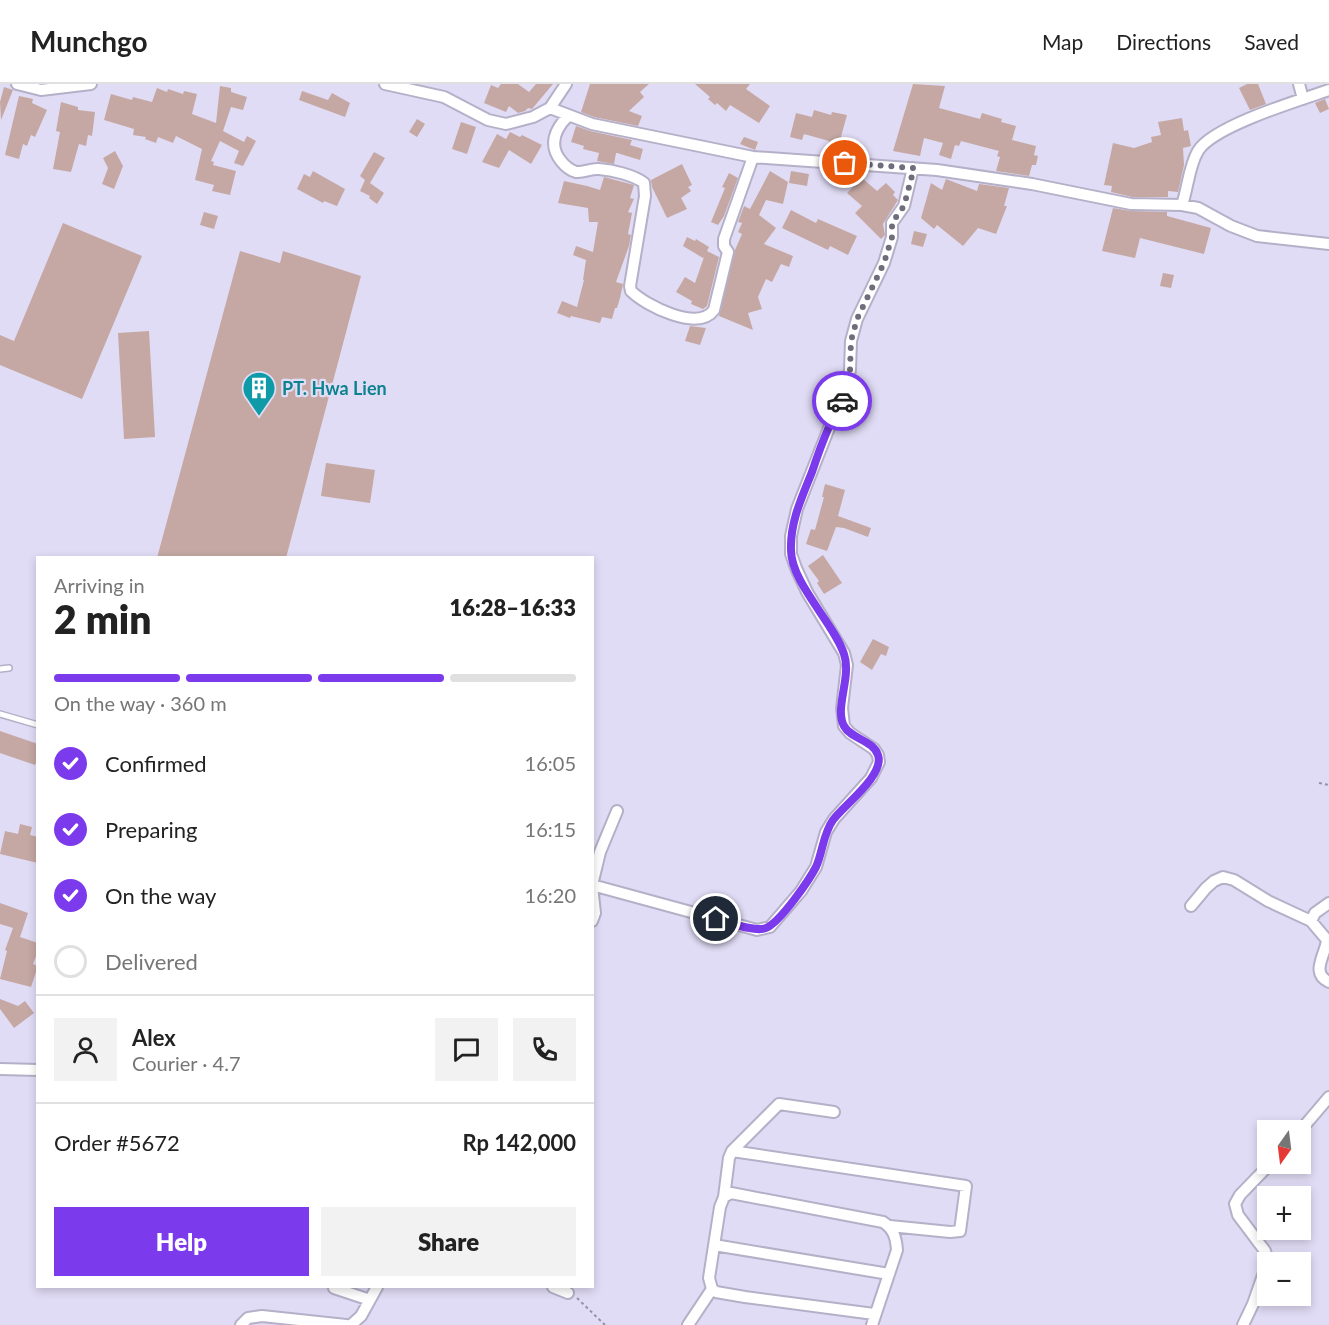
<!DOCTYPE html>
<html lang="en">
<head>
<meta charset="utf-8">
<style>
	:root { --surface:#fff; --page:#f2f2f2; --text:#222; --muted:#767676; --line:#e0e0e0; --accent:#7c3aed }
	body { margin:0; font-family:Lato,sans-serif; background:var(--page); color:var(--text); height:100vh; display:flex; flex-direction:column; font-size:22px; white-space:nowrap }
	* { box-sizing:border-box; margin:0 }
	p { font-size:20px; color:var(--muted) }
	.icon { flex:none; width:33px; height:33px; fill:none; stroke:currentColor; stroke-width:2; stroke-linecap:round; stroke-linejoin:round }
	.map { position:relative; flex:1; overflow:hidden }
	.sheet { position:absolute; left:36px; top:472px; width:558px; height:732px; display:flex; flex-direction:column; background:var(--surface); border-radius:0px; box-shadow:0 3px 9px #0003 }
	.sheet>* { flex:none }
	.needle { width:39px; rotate:194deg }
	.buttons { position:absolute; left:1257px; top:1036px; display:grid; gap:12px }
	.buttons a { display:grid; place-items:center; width:54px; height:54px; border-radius:0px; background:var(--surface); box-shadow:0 3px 9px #0003; font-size:30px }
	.pin { position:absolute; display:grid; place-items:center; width:51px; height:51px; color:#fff; margin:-26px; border:3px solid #fff; border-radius:50%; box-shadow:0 2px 6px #0007 }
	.courier { position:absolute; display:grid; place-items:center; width:60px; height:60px; margin:-30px; border:4px solid #7c3aed; border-radius:50%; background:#fff; color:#222; box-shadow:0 2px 8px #0007 }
	.head em { font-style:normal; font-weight:800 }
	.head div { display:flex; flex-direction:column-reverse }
	.head { display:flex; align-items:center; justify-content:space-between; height:102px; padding:0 18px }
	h1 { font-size:39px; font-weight:800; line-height:45px }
	.bar { display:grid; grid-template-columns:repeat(4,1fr); gap:9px 6px; align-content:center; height:72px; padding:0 18px }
	.bar i { height:8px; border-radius:4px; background:var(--line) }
	.bar .current { background:var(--accent) }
	.bar p { grid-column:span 4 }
	.line { display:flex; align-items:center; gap:15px; padding:0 18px; border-top:2px solid var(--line) }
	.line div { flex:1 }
	.round { display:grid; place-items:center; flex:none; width:63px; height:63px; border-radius:0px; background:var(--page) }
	ol { padding:0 18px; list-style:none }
	li { display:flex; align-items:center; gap:18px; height:66px }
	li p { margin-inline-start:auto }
	li .icon { padding:6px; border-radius:50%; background:var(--accent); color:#fff; stroke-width:4 }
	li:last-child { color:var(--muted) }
	li i { width:33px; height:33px; border:3px solid var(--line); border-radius:50% }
	.cta { display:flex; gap:12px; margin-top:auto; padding:12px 18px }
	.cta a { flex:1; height:69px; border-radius:0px; background:var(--accent); color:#fff; font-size:24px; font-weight:800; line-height:69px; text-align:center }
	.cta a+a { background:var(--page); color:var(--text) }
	header { display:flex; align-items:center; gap:36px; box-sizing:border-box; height:84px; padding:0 30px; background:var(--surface); border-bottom:2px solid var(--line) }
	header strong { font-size:28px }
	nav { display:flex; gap:33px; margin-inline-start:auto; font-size:21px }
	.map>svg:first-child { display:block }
</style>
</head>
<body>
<header>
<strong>Munchgo</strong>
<nav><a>Map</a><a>Directions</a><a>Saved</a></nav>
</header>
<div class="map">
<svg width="1329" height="1241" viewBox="0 0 1329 1241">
	<rect width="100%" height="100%" fill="#e1dcf5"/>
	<path fill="#c5a8a3" d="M501,0h17l11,8 7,-8h17l-21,25 -4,-1 -3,3 -7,2 -9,-7 -3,6 -22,-9 7,-18 7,3z
		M590,0h59l-9,8 4,5 -15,14 13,5 -4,10 -44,-9 -13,-5z
		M695,0h55l-4,5 24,17 -11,17 -29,-18 -4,6 -9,-8 -2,2 -7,-6 2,-2z
		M913,0l32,2 -6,22 41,11 2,-6 20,6 -1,3 15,4 -4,14 24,6 -2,9 4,1 -2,9h-4l-3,11 -33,-5 4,-14 -3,-1 2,-5 -38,-10 -2,5 -4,-1 -4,14 -12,-4 4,-12 -19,-5 -4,18 -27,-5z
		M1247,0h11l8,20 -16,6 -11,-22z
		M220,2l11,2v4l16,5 -4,13 -12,-3 -8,24 21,11 3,-6 9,5 -13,25 -9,-3 5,-12 -19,-10 -9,20 3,1 -1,3 23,6 -6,24 -18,-4 2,-6 -19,-5 7,-31 -26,-13 -3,7 -15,-6 -2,6 -11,-4 1,-2 -13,-2 1,-6 -30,-9 7,-26 21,6 1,-3 19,5 5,-14 10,4 1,-3 15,5 1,-3 13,3 -5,20 24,9z
		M4,3l9,3 -12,30 -1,-18z
		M302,7l26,9 4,-7 18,10 -5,14 -46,-17z
		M19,12l14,3 -1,4 15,7 -12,27 -4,-2 -4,11 -4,-2 -4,15 -14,-4z
		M1325,15l4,10 -9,4 -5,-10z
		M61,18l17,5v3l17,2 -3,24 -4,-1 -2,11 -7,-2 -8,28 -18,-3 7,-37 -4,-1z
		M814,26l17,5 1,-3 15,3 -11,40h-10l3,-14 -25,-7 -2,6 -12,-3 6,-24 16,4z
		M1182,34l2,13 4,-1 3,16 -8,2 1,17 -6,27 -10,-1v6h-36l-21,-5 1,-6 -8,-1 9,-42 21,5 18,-6 -1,-5 10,-2 -3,-13z
		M417,35l8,5 -8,13 -8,-5z
		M461,38l15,5 -9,27 -15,-5z
		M576,42l14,5 42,9 -2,5 13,4 -3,11 -23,-7h-1l-2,11 -17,-3 2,-8 -16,-4 1,-3 -13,-4z
		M510,48l10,5 2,-2 20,10 -11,19 -22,-14 -10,18 -17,-6 15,-28 9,5z
		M744,53l14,5 -3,8 -15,-6z
		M115,67l8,15 -9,23 -12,-5 6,-16 -5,-10z
		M374,68l11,6 -15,25 14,10 -7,11 -8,-6 1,-2 -10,-5 5,-11 -5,-4z
		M682,80l10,21 -4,2 3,4 -10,7 6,11 -20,9 -15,-31 -1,-7z
		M313,87l32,18 -8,17 -13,-5 -1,2 -26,-14 7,-15 6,3z
		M770,87l18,11 -5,22 -17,-4 -7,15 17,13 -12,16 29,12 -4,11 -8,-3 -9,18 -6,-3 -8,18 4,12 -14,4 5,17 -34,-14 16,-66 7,-16 -4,-2 4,-9 -4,-1 6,-16 6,3z
		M791,87l18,3 -2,12 -18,-3z
		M729,89l9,5 -14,38 -6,9 -7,-3 14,-34 -3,-1z
		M604,93l30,8 -4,13 4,1 -6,13 4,1 -4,21 3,1 -2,11 -13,36 7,2 -3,14 -3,10h-2l-3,11 -10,-2 -2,6 -29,-7 -1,2 -13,-5 5,-12 15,6 7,-27h-1l3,-20 -13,-5 3,-9 17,6 5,-30h-9l-1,-14 -30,-5 6,-22 23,5 13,4z
		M862,94l15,13 9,-8 9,9 -2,3 5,5 -15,24 2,11 -4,4 -26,-26 7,-7 -15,-13z
		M946,95l31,12 2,-7 30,4 -5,18h3l-11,28 -18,-6 -15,18 -26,-21 -3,4 -13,-11 10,-35 11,7z
		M1113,124l18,3 36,1v4l44,12 -7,26 -64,-16 -5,20 -33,-7z
		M791,126l25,13 2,-4 39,17 -9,19 -18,-9 -2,4 -46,-22z
		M204,128l14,4 -4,13 -14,-4z
		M63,139l79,33 -60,143 -82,-34v-30l14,6z
		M914,147l13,3 -4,13 -12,-3z
		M687,153l8,4 1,-2 13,8 -2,4 12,6 -12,49 -4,3 -12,-5 1,-3 -16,-9 9,-15 10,6 9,-26 -1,1 -20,-12z
		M240,167l40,12 3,-12 78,25 -75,282h-129z
		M1163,189l11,2 -3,13 -11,-2z
		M690,242l16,2 -6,17 -15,-4z
		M149,247l6,106 -31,2 -6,-106z
		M326,379l49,7 -5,33 -49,-7z
		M825,400l20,6 -7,26 33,12 -3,9 -24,-9 -8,-1 -9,24 -21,-7 5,-15 4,1 9,-33h-2z
		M823,471l19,28 -18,11 -7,-11 2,-2 -11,-15z
		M873,555l16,8 -3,9 -5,-2 -9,16 -12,-8z
		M0,647l38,13v14l-3,7 -35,-12z
		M20,740l12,3 -2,8 8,2v26l-38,-9 5,-23 13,3z
		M0,819l28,10 -8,24 18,6v8l-5,13 5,2 -7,21 -31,-8 7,-28 -2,-1 8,-22 -13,-4z
		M0,915l18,7 7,-5 9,12 -20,15 -14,-19z"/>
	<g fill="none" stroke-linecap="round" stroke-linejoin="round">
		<g stroke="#b5b0c8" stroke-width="8">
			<path id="lane" d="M0,585l9,-1
				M0,630l38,11"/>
		</g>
		<g stroke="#b5b0c8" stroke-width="14">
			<path id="street" d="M17,0l24,6 50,-6
				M385,0l59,13 44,23 18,4 27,-7 17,-9 16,-24
				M1299,0l4,15
				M550,24l42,16 161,33 184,13 95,14 99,20 51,1 16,3 33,18 26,10 72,8
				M568,32c-13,13 -20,29 -7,45 4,5 8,9 15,11 8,1 15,-4 23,-3 13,1 35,6 45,14l1,13 -15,90 1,5c15,15 67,41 83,19l14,-58 -4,-6v-7l29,-82
				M1182,121c6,-18 7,-39 16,-54 15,-25 102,-51 131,-61
				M592,801l165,45 13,-3 31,-36 15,-24 10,-35 8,-13 37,-41 8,-16 -1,-7 -4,-6 -24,-16 -6,-7 -2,-18 5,-43 -3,-12 -37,-61 -11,-24 -5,-14v-18l6,-27 32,-81 16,-35 5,-23 1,-29 6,-22 27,-56 8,-26v-14l12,-17 9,-38
				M592,801l8,-33 17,-41
				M592,802l3,27 -3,8
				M1329,819l-14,10 -4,8 16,19c-2,16 -17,33 2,42
				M1191,822l15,-18 8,-7 9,-4 11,3 34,21 43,20
				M0,985l38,1
				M1300,1047l29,-34
				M732,1067l47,-47 55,8
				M724,1113l5,-39 3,-7 234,35 -6,45 -10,1 -60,-6
				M714,1161l175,29
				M553,1203l15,6
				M334,1204l36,12
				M241,1241l7,-7 14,-2 84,9
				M351,1241l10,-9 16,-29
				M688,1241l24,-36
				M872,1241l25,-75c-1,-12 -3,-21 -14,-28l-152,-29 -7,4 -4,10 -11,71 3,11 4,3 29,5 129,17
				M1243,1241l10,-21 15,-43 -3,-10 -27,-36 -3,-11 5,-9 30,-31"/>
		</g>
		<path stroke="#9592a4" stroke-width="2" stroke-dasharray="3 3" stroke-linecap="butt" d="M1319,699l10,2
			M577,1214l28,27"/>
		<use href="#lane" stroke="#fff" stroke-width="5"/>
		<use href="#street" stroke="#fff" stroke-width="10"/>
	</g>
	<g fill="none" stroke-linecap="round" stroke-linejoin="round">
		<path stroke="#6f6c7b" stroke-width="6" stroke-dasharray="0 10.8" d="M842,317l8,-31 1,-29 6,-22 27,-56 8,-26v-14l12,-17 10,-38 -69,-5"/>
		<path stroke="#7c3aed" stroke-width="8" d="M716,835c12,3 42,15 52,8 14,-8 40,-45 48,-60 7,-16 7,-33 17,-47 11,-15 52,-45 45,-65 -5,-15 -27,-16 -34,-29 -10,-18 8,-49 0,-72 -10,-31 -53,-71 -53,-104 -1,-28 11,-53 21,-78 5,-15 10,-29 16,-43 5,-10 10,-18 14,-28"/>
	</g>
	<defs>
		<g id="building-pin" transform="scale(1.725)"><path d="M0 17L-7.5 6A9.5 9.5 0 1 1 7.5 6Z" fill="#0f9aa8" stroke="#e1dcf5"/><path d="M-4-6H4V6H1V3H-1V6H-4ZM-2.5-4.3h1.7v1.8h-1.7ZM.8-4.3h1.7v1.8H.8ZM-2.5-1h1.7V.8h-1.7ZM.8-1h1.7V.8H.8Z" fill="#fff"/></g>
	</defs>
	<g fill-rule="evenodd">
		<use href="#building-pin" x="259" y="304"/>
	</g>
	<g text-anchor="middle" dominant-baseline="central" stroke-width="4.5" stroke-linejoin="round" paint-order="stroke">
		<g font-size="18" font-weight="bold" fill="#0d838f" stroke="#e1dcf5" text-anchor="start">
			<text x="282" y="304">PT. Hwa Lien</text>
		</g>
	</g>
</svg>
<div class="buttons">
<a><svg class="needle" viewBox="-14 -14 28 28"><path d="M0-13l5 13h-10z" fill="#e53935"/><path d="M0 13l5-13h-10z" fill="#767676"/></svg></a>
<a>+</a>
<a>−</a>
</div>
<div class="pin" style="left:845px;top:79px;background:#ea580c"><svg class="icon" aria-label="bag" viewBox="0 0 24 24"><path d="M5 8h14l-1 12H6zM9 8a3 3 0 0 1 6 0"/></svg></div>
<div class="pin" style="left:716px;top:835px;background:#1f2937"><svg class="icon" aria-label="home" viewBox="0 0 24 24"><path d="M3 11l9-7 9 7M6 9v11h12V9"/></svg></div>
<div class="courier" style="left:842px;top:317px"><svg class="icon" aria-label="car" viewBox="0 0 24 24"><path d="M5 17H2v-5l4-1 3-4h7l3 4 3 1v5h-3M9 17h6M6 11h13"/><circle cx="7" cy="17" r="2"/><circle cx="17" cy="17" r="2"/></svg></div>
<section class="sheet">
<div class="head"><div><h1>2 min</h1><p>Arriving in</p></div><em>16:28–16:33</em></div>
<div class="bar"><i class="current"></i><i class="current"></i><i class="current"></i><i></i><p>On the way · 360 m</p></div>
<ol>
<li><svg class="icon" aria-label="check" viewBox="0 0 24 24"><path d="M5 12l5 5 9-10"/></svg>Confirmed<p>16:05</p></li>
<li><svg class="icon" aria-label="check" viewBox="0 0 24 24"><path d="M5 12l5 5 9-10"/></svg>Preparing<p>16:15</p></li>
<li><svg class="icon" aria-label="check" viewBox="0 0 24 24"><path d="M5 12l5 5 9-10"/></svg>On the way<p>16:20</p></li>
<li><i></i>Delivered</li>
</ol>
<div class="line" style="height:108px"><a class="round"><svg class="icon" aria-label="person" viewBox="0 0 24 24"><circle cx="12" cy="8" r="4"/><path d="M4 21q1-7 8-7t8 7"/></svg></a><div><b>Alex</b><p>Courier · 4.7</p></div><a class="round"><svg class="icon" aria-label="chat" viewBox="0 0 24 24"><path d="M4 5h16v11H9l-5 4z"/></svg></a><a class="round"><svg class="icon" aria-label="phone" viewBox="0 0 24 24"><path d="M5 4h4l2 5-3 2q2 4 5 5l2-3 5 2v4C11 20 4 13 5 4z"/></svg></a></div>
<div class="line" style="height:78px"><div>Order #5672</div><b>Rp 142,000</b></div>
<div class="cta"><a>Help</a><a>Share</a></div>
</section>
</div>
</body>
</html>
